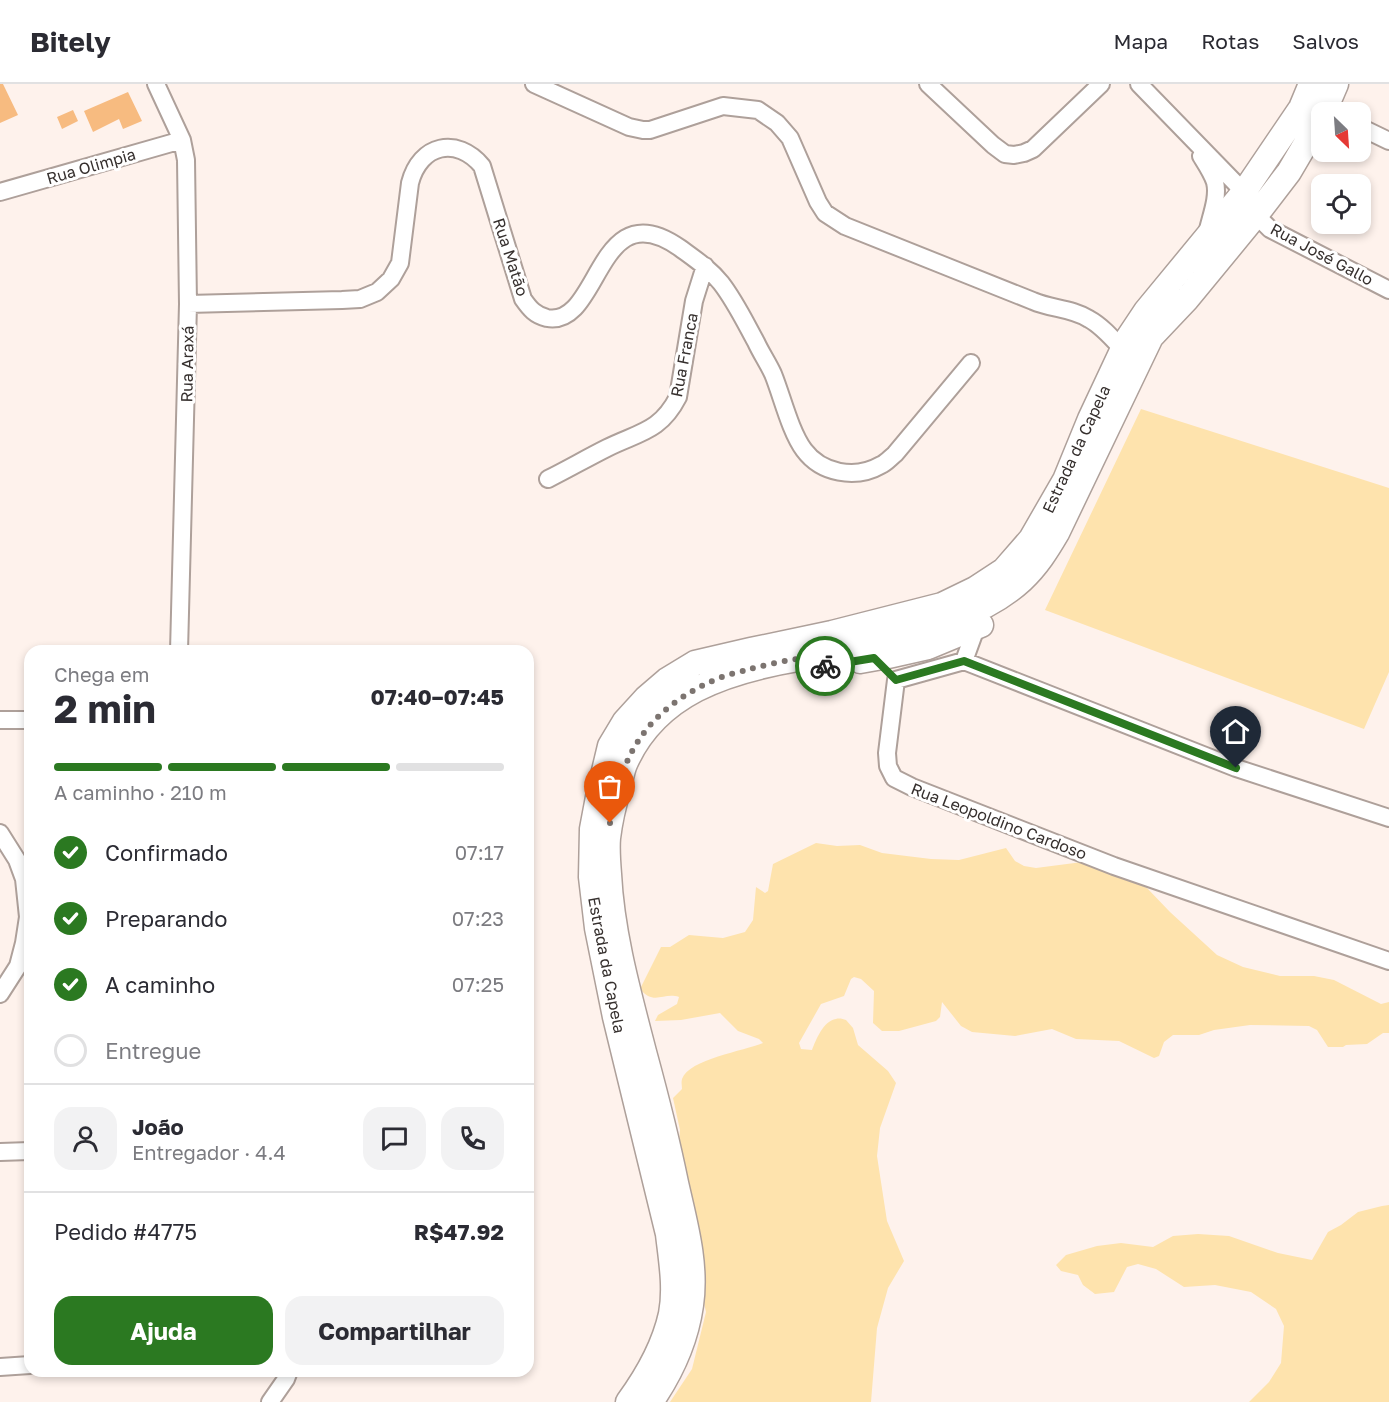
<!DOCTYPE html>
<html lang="pt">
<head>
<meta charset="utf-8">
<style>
	:root { --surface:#fff; --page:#f2f2f3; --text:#2b2b33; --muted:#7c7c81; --line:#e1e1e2; --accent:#2b7921 }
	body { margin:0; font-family:"Golos Text",sans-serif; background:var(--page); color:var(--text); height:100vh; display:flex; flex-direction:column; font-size:22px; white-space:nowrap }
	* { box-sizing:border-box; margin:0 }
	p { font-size:20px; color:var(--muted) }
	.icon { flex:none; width:33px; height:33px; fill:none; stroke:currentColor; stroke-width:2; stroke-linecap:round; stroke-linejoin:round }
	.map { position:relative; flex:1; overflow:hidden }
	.details { position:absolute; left:24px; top:561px; width:510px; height:732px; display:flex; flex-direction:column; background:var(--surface); border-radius:18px; box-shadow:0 3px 9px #0003 }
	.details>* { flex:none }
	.needle { width:39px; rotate:155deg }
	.buttons { position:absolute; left:1311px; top:18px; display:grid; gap:12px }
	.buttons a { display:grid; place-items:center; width:60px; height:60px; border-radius:12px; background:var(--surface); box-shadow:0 3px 9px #0003; font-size:30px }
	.pin { position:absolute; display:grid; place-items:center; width:51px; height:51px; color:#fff; margin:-62px -26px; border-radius:50% 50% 50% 0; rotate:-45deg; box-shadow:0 0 6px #0007 }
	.pin .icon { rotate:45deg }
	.courier { position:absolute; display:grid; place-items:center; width:60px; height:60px; margin:-30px; border:4px solid #2b7921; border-radius:50%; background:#fff; color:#222; box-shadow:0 2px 8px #0007 }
	.headline em { font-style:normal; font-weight:700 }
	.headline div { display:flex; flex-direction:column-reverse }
	.headline { display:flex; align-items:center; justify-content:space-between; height:102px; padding:0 30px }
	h1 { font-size:39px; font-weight:700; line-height:45px }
	.bar { display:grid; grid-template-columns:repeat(4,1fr); gap:9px 6px; align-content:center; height:72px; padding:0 30px }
	.bar i { height:8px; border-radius:4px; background:var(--line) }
	.bar .selected { background:var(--accent) }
	.bar p { grid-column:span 4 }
	.line { display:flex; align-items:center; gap:15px; padding:0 30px; border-top:2px solid var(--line) }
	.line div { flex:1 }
	.round { display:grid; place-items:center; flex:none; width:63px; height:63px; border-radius:18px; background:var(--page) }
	ol { padding:0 30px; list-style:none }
	li { display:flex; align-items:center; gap:18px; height:66px }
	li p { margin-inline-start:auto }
	li .icon { padding:6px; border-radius:50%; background:var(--accent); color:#fff; stroke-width:4 }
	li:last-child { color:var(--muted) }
	li i { width:33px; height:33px; border:3px solid var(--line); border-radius:50% }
	.primary-button { display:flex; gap:12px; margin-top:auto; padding:12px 30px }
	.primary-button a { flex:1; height:69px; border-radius:18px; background:var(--accent); color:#fff; font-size:24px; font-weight:700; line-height:69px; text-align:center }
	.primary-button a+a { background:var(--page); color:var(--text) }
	header { display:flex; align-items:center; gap:36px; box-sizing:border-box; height:84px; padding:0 30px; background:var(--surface); border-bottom:2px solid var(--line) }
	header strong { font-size:28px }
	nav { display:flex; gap:33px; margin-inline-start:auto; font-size:21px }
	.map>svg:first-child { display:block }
</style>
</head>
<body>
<header>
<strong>Bitely</strong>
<nav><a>Mapa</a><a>Rotas</a><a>Salvos</a></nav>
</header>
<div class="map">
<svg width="1389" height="1318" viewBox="0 0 1389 1318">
	<rect width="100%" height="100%" fill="#fef2ec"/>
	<path fill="#fee3ad" d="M1141,325l248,79v184l-25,57 -319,-119z
		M816,759l21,3 23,-1 22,8 49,6 28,1 47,-12 9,13 9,5 12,2 54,-7 14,4 43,23 23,24 47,43 26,12 37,9h34l20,4 47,24 8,-2v31h-6l-16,11 -21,1 -3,2h-15l-11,-17 -8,-4 -59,-1 -36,5 -15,5h-26l-9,7 -5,14 -5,2 -35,-17 -43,-2 -24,-10 -37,7 -43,-4 -11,-6 -19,-24 -2,15 -4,4 -37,10h-17l-9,-8 1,-32 -13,-12 -7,-2 -3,2 -7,17 -23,8 -22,39 2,6 11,1c4,-10 11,-29 24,-31 3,-1 7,0 10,1l7,8 5,17 30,26 8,12 -16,45 -3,28 10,65 17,40 -16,27 -11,40 -6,74h-201l22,-33 14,-57 -22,-100 -6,-57 2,-25 -7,-32 9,-9c0,-3 -1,-6 0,-10 7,-20 62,-28 81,-36l-4,-4 -21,-8 -18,-18 -39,7 -26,1 3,-6 19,-11 2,-7c-16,-5 -25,9 -39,-8l21,-42h9l19,-12 34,3 22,-6 8,-12 3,-33 9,6 3,-2 5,-27z
		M1389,1121v197h-140l20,-20 12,-19 3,-37 -8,-17 -25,-17 -36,-7 -31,2 -28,-18 -18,-5 -11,3 -13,25 -19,2 -12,-9 -5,-10 -17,-4 -5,-6 10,-10 31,-9 24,-3 32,4 20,-11 25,-2 31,2 49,17 34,7 16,-28 13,-7 17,-13 24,-6z"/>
	<path fill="#f7bb80" d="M0,0h3l15,31 -18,8z
		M128,8l14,29 -19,8 -4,-10 -26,13 -9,-21z
		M73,26l5,11 -16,8 -5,-12z"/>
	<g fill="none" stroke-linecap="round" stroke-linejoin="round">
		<g stroke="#aea09a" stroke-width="20">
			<path id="minor" d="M156,0l26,56 4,20 2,144 -9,347
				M534,0l95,43 14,3h7l73,-24 35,4 19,13 13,15 28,64 7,11 20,13c63,25 125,50 188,75 18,8 39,7 56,18 13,7 24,20 34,31
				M928,0l65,61 12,9 9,1 10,-2 9,-4 68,-65
				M1139,0l105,108
				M1360,43l29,14
				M1201,72c5,8 11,17 14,26 4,16 -5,36 -8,52
				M0,108l182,-52
				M1256,131l14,14 119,61
				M188,220l154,-4 18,-1 17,-7 14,-13 9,-16 10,-80c10,-39 47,-47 72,-17l41,133c7,10 12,16 24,19 54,10 49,-129 133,-70 15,11 30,21 41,35 14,18 24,39 35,59 5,11 12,21 17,32 9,22 17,57 31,76 17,23 51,30 77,15 5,-2 9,-7 14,-11l76,-91
				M548,395c20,-10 39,-21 59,-31 32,-16 53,-16 71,-51l16,-96 11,-35
				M964,577l12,-33
				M896,596l-9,73 1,13 6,12 18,9 202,79 275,95
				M896,596l68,-19 272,107 153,50
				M0,636h30
				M0,749l17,27 7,19 4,38 -4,26 -6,23 -18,28
				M0,1068l30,-1
				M0,1283l30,-2
				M270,1318l16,-23 3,-8"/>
		</g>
		<g stroke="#aea09a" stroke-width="27">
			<path id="secondary" d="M1324,28l12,-28
				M860,577l28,-5 40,-9 53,-22
				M628,1318c19,-26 36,-56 43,-88 5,-26 0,-54 -3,-80l-53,-217 -18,-89 -6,-51 1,-48 7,-37 11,-46 15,-25 21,-23 21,-18 28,-17 56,-13 81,-17 110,-28 33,-16 29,-19 27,-31 34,-59 25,-61 38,-81 18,-27 98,-119 57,-84 10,-24
				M651,1318c20,-29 35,-61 40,-97 6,-41 -6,-82 -15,-122 -9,-44 -20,-87 -32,-131 -15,-58 -32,-118 -35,-178 -1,-12 -2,-24 -1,-36 2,-17 6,-34 11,-51 2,-8 3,-16 6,-23 31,-71 102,-93 173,-105 7,-1 15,-1 23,-2 17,-4 34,-9 51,-14 52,-13 110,-26 150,-63 15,-14 25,-30 35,-47l94,-196 36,-38 69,-84 33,-43 33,-56"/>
		</g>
		<use href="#minor" stroke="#fff" stroke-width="16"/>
		<use href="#secondary" stroke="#fff" stroke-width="24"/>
	</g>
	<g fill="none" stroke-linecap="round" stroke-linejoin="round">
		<path stroke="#7c7470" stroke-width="6" stroke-dasharray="0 10.8" d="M610,739c11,-72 40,-116 109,-145 10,-4 21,-6 31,-9 9,-2 43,-11 50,-10 5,1 10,7 16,8 3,0 6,-1 9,-1"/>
		<path stroke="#2b7921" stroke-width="8" d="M825,582l49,-8 22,22 68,-19 272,107"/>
	</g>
	<g text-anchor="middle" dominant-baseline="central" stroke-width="6" stroke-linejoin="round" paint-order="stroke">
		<g font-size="16" fill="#36302e" stroke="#fff">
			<text transform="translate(91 82) rotate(-16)">Rua Olimpia</text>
			<text transform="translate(1322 170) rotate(28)">Rua José Gallo</text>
			<text transform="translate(511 173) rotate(72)">Rua Matão</text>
			<text transform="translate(684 271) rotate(-79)">Rua Franca</text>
			<text transform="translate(187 280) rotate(-89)">Rua Araxá</text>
			<text transform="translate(1076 365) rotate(-65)">Estrada da Capela</text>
			<text transform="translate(999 737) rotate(21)">Rua Leopoldino Cardoso</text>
			<text transform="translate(607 881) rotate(79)">Estrada da Capela</text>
		</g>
	</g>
</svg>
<div class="buttons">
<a><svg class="needle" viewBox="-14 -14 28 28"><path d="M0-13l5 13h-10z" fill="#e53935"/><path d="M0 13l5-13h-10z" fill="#7c7c81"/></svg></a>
<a><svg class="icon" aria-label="locate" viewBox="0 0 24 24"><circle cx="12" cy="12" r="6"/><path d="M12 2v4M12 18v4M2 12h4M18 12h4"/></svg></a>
</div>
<div class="pin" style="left:610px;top:739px;background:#ea580c"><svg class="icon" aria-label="bag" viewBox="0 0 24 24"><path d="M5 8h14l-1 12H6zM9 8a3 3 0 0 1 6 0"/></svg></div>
<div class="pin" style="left:1236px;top:684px;background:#1f2937"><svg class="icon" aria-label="home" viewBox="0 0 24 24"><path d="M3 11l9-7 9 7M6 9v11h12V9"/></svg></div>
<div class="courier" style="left:825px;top:582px"><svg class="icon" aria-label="bike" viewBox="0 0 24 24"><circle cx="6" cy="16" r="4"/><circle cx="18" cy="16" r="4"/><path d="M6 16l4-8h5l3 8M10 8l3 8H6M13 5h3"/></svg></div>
<section class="details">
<div class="headline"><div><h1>2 min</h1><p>Chega em</p></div><em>07:40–07:45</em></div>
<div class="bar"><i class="selected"></i><i class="selected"></i><i class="selected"></i><i></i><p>A caminho · 210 m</p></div>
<ol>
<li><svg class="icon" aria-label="check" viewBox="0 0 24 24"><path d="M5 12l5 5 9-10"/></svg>Confirmado<p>07:17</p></li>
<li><svg class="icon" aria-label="check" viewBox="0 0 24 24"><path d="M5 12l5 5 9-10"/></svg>Preparando<p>07:23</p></li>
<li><svg class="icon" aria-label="check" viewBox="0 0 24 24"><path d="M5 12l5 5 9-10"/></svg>A caminho<p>07:25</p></li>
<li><i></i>Entregue</li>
</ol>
<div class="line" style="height:108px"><a class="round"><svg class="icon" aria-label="person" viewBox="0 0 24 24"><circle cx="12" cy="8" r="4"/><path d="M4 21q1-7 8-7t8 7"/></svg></a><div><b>João</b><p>Entregador · 4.4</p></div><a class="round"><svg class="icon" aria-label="chat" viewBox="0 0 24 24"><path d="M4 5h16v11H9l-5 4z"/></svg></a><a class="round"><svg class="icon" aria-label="phone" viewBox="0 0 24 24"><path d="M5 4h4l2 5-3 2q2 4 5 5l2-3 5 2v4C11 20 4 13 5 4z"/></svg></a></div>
<div class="line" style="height:78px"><div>Pedido #4775</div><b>R$47.92</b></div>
<div class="primary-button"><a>Ajuda</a><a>Compartilhar</a></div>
</section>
</div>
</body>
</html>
